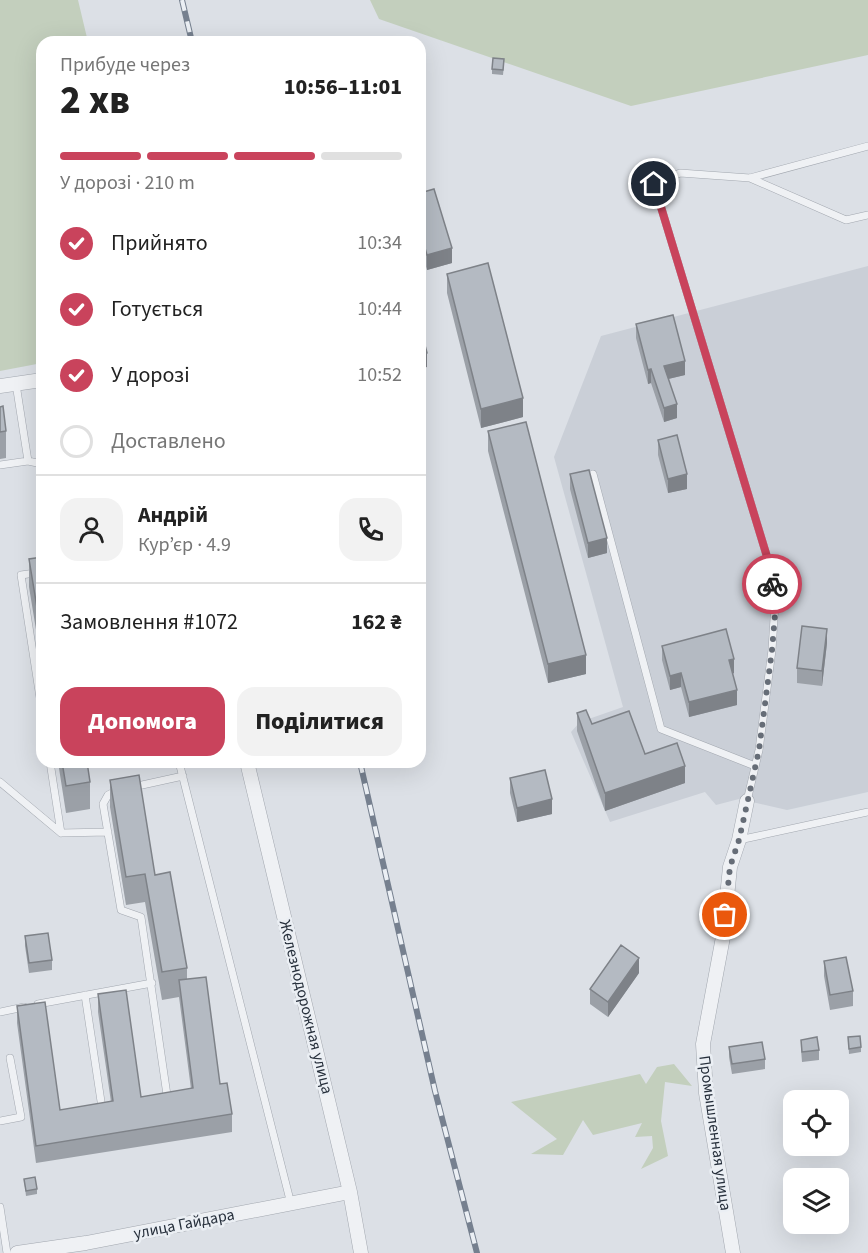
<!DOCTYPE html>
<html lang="uk">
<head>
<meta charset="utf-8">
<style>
	:root { --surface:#fff; --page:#f2f2f2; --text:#222; --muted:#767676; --line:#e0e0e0; --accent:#c9435c }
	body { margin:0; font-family:"Source Sans 3",sans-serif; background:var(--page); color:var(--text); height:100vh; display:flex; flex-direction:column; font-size:22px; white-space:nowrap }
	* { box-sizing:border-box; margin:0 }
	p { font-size:20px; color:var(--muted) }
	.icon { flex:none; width:33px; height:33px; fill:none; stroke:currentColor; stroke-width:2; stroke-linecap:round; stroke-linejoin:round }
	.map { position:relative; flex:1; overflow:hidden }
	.drawer { position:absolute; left:36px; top:36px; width:390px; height:732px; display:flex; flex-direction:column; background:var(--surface); border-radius:18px; box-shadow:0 6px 24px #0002 }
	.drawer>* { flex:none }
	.controls { position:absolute; left:783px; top:1090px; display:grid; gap:12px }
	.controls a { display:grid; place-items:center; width:66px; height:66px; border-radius:12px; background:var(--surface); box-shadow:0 6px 24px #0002; font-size:30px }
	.pin { position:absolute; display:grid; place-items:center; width:51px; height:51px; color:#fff; margin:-26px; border:3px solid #fff; border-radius:50%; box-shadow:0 2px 6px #0007 }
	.courier { position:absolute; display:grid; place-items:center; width:60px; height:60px; margin:-30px; border:4px solid #c9435c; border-radius:50%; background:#fff; color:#222; box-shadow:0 2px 8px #0007 }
	.overview em { font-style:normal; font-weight:800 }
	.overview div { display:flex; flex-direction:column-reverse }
	.overview { display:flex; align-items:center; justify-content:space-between; height:102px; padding:0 24px }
	h1 { font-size:39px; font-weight:800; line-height:45px }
	.bar { display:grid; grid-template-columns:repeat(4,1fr); gap:9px 6px; align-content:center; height:72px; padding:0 24px }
	.bar i { height:8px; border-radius:4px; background:var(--line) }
	.bar .active { background:var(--accent) }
	.bar p { grid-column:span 4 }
	.line { display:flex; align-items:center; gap:15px; padding:0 24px; border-top:2px solid var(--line) }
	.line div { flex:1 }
	.round { display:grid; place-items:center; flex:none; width:63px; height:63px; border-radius:18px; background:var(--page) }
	ol { padding:0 24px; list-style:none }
	li { display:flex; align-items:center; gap:18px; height:66px }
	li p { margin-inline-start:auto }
	li .icon { padding:6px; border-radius:50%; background:var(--accent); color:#fff; stroke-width:4 }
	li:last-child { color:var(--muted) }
	li i { width:33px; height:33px; border:3px solid var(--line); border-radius:50% }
	.button { display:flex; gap:12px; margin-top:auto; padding:12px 24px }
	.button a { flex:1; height:69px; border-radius:18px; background:var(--accent); color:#fff; font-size:24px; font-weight:800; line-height:69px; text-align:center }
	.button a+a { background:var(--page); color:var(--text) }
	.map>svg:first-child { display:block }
</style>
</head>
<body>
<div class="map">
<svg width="868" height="1253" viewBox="0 0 868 1253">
	<rect width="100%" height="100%" fill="#dce0e6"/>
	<path fill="#cacfd7" d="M868,266v526l-81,18 -48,-11 -23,6 -11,-13 -95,30 -39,-90 9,-10 43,-15 -69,-250 47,-121z"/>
	<path fill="#c3cfbd" d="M0,0h78l10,42h-46v321l-42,8z
		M370,0h498v55l-237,51 -252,-87z
		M674,1064l18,22 -27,-4 -4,39 7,35 -27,13 12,-21 -1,-12 -17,1 7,-14 -49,12 -10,-15 -20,35 -32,-1 26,-15 -46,-37 129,-28 6,10 11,-17z"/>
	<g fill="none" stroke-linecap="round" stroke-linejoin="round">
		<g stroke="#a2a7af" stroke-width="8">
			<path id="lane" d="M750,178l96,42 22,-5
				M16,384l12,77 14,3
				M0,465l28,-4
				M593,474l68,255 94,37
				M42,572l-21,3 21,136
				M50,762l11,71 47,-1
				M179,762l112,442
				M0,782l61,51
				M133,787l50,-11
				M116,791l-8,4 -5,9 18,106 20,7 26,178
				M747,801l12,-51 13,-100 3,-47 -7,-43 -114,-376 26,-11 70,5 118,-32
				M739,840l129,-28
				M85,995l17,113
				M38,1004l114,-21
				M0,1012l24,-5
				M0,1121l21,-4 -11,-59
				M0,1207l7,46"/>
		</g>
		<g stroke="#a2a7af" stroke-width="15">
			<path id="street" d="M0,386l42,-6
				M247,762l103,430 11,61
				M17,1253l69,-10 264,-51
				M733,1253l-27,-160 -3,-49 20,-107 7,-70 9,-27 8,-39"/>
		</g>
		<use href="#lane" stroke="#eff1f4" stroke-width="7"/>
		<use href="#street" stroke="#eff1f4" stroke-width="14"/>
		<g stroke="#76808f" stroke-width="6">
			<path id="rail" d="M182,0l10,42
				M360,762l75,329 42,162"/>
		</g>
		<use href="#rail" stroke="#ebeff4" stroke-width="4" stroke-dasharray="11" stroke-linecap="butt"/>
	</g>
	<path fill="#9ba0a7" d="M504,64l-1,11 -11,-1v-5z
		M420,193l32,70 -25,7 -7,-24z
		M447,274l76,143 -42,11 -34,-135z
		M636,324l49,51 -17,4 9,39 -13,4 -13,-39 -3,1 -12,-46z
		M0,407l6,24v27l-6,1z
		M488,431l98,243 -38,9 -60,-232z
		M658,440l29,49 -19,4 -10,-38z
		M570,474l37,79 -19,5 -18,-69z
		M42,557v109l-13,-79v-28z
		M827,643l-5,43 -25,-3v-15z
		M662,646l72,27 -2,1 5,31 -48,12 -8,-30 -11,3 -8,-30z
		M577,713l15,11 53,30 40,29 -80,28 -28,-80z
		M58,762h29l3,20v27l-24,4z
		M510,778l42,36 -35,8 -7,-29z
		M110,780l45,95 32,93v11l33,105 12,30v18l-196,31 -19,-140v-17l43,104 51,-8 -13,-90v-18l43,103 50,-8 -12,-92 -17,3 -17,-98 -19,3 -16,-98z
		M25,936l27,24v10l-23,3 -4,-27z
		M824,961l29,30v15l-23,4 -6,-34z
		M639,973l-31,44 -18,-13v-15z
		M848,1037l13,10v5l-12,2z
		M801,1040l18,10v10l-17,2 -1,-13z
		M729,1047l36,12v10l-33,5 -3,-17z
		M24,1179l13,10v5l-11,2z"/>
	<path fill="#7e8288" d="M452,248v15l-25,7v-15z
		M427,353v14l-7,2v-15z
		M685,361v14l-21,5v-14z
		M651,369v14l-3,1v-14z
		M523,398v19l-42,11v-19z
		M677,404v14l-13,4v-14z
		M687,474v15l-19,4v-14z
		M607,538v15l-19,5v-15z
		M827,629v14l-5,43v-15z
		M586,655v19l-38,9v-19z
		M734,659v14l-5,2v-15z
		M681,673v14l-11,3v-14z
		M737,690v15l-48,12v-15z
		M685,766v17l-80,28v-18z
		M552,799v15l-35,8v-14z
		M639,958v15l-31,44v-15z"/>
	<path fill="#b4bac2" stroke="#7e8288" stroke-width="1.5" d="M493,58l11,1 -1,11 -11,-1z
		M434,189l18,59 -25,7 -7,-24v-38z
		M488,263l35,135 -42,11 -34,-135z
		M673,315l12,46 -21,5 13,38 -13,4 -13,-39 -3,1 -12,-46z
		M420,326l7,27 -7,1z
		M3,406l3,25 -6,1v-25z
		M526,422l60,233 -38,9 -60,-233z
		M677,435l10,39 -19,5 -10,-39z
		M589,470l18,68 -19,5 -18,-69z
		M42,557v81l-13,-79z
		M802,626l25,3 -5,42 -25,-3z
		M726,629l8,30 -5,1 8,30 -48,12 -8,-29 -11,3 -8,-30z
		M586,710l6,14 37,-13 16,43 32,-11 8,23 -80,27 -28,-80z
		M62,762h25l3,20 -24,4z
		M545,770l7,29 -35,9 -7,-30z
		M139,775l16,100 15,-3 17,96 -25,4 -17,-98 -19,3 -16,-97z
		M48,933l4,27 -23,3 -4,-27z
		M621,945l18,13 -31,44 -18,-13z
		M846,957l7,34 -23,4 -6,-34z
		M206,977l14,107 7,-1 5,31 -196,32 -19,-140 28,-4 15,108 53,-9 -15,-107 28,-4 15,107 52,-9 -14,-108z
		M860,1036l1,11 -12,2 -1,-12z
		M817,1037l2,13 -17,2 -1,-12z
		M762,1042l3,17 -33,5 -3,-17z
		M35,1177l2,12 -11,2 -2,-12z"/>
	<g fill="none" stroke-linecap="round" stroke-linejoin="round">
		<path stroke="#666d77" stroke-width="6" stroke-dasharray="0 10.8" d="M725,915l5,-48 9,-27 20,-90 13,-100 4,-47 -4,-19"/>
		<path stroke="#c9435c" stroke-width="8" d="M654,184l114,376 4,24"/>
	</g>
	<g text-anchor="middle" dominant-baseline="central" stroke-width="5" stroke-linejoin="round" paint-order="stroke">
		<g font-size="16" fill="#262f3b" stroke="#ebeff4">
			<text transform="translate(306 1007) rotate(76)">Железнодорожная улица</text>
			<text transform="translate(715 1133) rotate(82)">Промышленная улица</text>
			<text transform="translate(184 1224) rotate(-11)">улица Гайдара</text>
		</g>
	</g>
</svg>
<div class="controls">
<a><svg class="icon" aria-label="locate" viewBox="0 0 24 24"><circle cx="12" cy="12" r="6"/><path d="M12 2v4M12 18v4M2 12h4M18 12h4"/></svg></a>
<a><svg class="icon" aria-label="layers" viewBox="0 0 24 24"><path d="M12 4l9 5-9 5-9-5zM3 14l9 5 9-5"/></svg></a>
</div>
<div class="pin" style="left:725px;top:915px;background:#ea580c"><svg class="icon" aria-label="bag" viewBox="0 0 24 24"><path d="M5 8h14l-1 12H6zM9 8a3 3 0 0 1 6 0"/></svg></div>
<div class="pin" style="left:654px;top:184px;background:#1f2937"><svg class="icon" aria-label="home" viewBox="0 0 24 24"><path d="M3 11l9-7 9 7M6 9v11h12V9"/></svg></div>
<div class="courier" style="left:772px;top:584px"><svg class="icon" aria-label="bike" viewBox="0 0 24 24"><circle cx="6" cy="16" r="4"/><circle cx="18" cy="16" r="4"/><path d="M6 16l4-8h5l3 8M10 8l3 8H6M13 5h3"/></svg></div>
<section class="drawer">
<div class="overview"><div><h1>2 хв</h1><p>Прибуде через</p></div><em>10:56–11:01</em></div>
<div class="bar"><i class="active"></i><i class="active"></i><i class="active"></i><i></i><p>У дорозі · 210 m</p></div>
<ol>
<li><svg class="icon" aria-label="check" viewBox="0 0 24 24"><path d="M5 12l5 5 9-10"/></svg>Прийнято<p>10:34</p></li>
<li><svg class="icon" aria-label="check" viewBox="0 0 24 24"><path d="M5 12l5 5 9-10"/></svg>Готується<p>10:44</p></li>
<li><svg class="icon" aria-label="check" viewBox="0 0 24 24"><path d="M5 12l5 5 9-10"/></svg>У дорозі<p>10:52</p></li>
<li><i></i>Доставлено</li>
</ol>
<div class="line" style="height:108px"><a class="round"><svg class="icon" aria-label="person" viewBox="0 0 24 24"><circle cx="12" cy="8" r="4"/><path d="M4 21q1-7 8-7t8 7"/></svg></a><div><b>Андрій</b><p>Кур’єр · 4.9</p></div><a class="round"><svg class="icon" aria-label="phone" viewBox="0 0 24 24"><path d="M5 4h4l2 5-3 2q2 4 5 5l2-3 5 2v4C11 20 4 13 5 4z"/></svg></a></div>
<div class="line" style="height:78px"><div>Замовлення #1072</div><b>162 ₴</b></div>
<div class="button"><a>Допомога</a><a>Поділитися</a></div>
</section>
</div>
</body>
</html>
